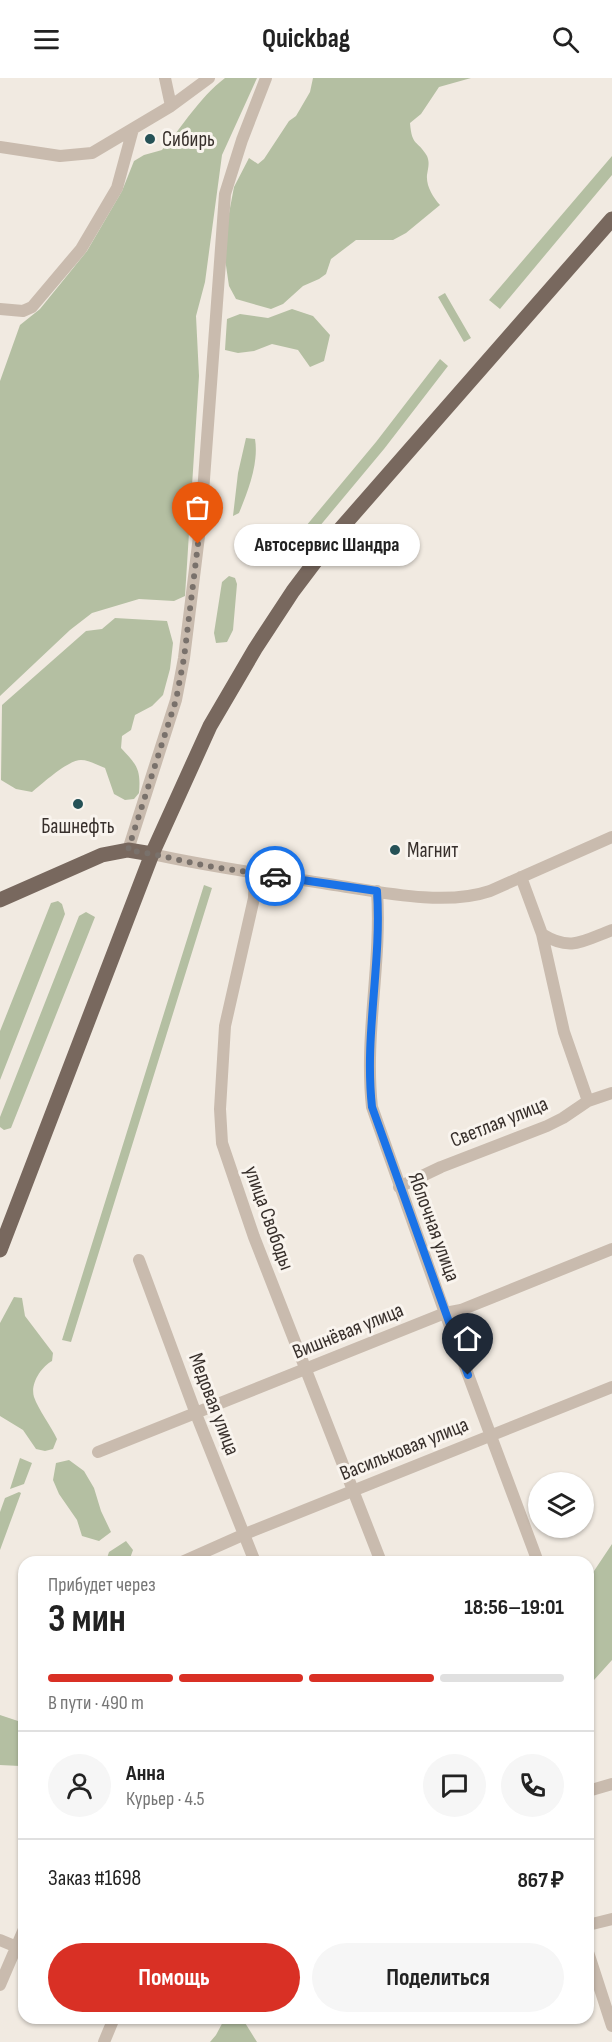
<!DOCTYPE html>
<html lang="ru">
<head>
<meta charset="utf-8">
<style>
	:root { --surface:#fff; --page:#f6f6f6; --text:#222; --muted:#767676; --line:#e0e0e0; --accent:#d93025 }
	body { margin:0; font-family:"Sofia Sans Condensed",sans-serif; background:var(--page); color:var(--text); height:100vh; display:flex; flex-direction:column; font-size:22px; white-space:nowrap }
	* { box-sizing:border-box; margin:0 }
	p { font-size:20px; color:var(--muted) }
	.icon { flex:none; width:33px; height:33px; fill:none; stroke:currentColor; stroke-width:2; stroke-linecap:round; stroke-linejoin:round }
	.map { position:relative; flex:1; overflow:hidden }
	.side { position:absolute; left:18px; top:1478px; width:576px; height:468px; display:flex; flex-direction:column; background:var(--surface); border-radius:18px; box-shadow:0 2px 4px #0004 }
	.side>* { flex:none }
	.controls { position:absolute; left:528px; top:1394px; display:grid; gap:12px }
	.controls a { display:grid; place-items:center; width:66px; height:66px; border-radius:50%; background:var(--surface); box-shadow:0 2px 4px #0004; font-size:30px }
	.pin { position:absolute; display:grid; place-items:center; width:51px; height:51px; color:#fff; margin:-62px -26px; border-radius:50% 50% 50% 0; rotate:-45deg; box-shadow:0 0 6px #0007 }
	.pin .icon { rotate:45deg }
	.courier { position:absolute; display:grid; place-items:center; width:60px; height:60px; margin:-30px; border:4px solid #1a73e8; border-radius:50%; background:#fff; color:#222; box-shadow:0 2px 8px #0007 }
	.bubble { position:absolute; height:42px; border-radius:21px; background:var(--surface); box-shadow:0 2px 4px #0004; font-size:20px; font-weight:700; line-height:42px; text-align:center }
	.headline em { font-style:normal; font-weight:700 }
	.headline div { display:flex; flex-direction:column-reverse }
	.headline { display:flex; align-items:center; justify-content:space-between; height:102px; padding:0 30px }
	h1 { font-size:39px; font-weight:700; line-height:45px }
	.bar { display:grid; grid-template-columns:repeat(4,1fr); gap:9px 6px; align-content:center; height:72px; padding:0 30px }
	.bar i { height:8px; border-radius:4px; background:var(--line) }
	.bar .on { background:var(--accent) }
	.bar p { grid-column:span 4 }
	.line { display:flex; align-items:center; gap:15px; padding:0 30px; border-top:2px solid var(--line) }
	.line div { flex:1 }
	.round { display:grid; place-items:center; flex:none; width:63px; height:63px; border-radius:32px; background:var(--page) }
	.action { display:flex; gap:12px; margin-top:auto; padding:12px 30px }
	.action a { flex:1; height:69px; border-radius:36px; background:var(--accent); color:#fff; font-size:24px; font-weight:700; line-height:69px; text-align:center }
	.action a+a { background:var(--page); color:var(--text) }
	header { display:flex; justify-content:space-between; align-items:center; height:78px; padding:0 30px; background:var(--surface); font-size:27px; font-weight:700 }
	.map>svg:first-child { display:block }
</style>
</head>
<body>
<header><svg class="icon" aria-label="menu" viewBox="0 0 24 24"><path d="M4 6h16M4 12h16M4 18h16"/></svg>Quickbag<svg class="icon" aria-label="search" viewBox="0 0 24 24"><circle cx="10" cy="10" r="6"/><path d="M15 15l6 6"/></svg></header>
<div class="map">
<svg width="612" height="1964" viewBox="0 0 612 1964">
	<rect width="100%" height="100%" fill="#f1eae1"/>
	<path fill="#b4bfa2" d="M225,0h32l-35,77 -17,127 -9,34 3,60 -14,220 -11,5 -35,-2 -47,14 -22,17 -70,66v-315l20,-56 20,-16 47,-58 35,-60 12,-30 10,-6 18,-5c22,-25 36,-51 63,-72z
		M313,0h158l-32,9 -18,27 -11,9c2,24 7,16 17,33 3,7 1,12 0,19 -1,11 6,22 13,30l-34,28 -13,7h-37l-25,19 -5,15 -7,5 -16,7 -20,18 -12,5 -35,-10 -7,-13 -6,-41 11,-58 15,-29 9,6 6,-5 25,-38 7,-5 14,-24z
		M612,78v19l-112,134 -11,-9z
		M445,215l26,45 -7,4 -26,-45z
		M292,231l21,7 17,19 -6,26 -14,6 -12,-17 -26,-6 -18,7 -16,2 -13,-3 2,-31 13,-5 28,4z
		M440,281l8,7 -64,83 -80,96 -8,-7 80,-96z
		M246,360l9,1c4,24 -7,52 -16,74l-6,3 5,-43z
		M229,498l6,2 2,6 -4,46 -6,12 -11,1 -2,-10 8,-51z
		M115,540l52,3 6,22 -3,26 -7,26 -11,11 -17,9 -4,15 -9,6 -1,12c16,17 20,21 18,45l-5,6 -9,1 -11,-6 -9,-26c-8,-3 -16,-8 -24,-8 -13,0 -38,23 -49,32l-16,-3 -15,-9 1,-75 84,-74 16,-2z
		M204,807l8,3 -141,454 -9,-2z
		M58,823l4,3 3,10 -65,166v-49l51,-128z
		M86,834l9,5 -84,211 -7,2 -4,-3v-10l79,-201z
		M14,1219l8,1 3,18 28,37 -1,8c-11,6 -22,23 -18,36 4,12 17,29 23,42l-4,10 -8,2 -9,-2 -13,-19 -23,-14v-93z
		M20,1380l12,5 -8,21 -14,5z
		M69,1382l15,11 10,17 7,23 10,21 -12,9 -17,-5 -5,-16 -18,-26 -6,-14 3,-17z
		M19,1414l2,1 -21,57v-38l5,-14z
		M126,1463l7,9 -4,11h-23l3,-9z
		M612,1466v116l-18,20 -6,3v-103z
		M0,1637l18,6 6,4v43l-4,-2 -20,-1z
		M225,1940h17l15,24h-47l6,-7z"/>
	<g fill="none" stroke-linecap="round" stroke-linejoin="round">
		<path stroke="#c9bbae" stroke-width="12" d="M165,0l6,28
			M0,69l60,9 32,-3 79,-47 38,-28
			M0,231l23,2 9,-4 49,-58 36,-61 16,-59
			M128,772l48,-150 8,-42 17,-138 24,-326 17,-54 24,-62
			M152,776c58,13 117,21 176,30 48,7 115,23 162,7l122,-54
			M255,795l-1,25 -29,128 -5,83 2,34 32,94 127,325
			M521,799l21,57 22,98 24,69
			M377,813c5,72 -13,144 -5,216l73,206 93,249
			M542,856c29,18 41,7 70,-4
			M399,1109l42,-20 106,-41 16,-8 25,-17 24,-8
			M139,1182l57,154 59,148
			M98,1374l347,-139 16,-3 151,-61
			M182,1484l63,-28 367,-147
			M588,1713l24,-7
			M588,1847l24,-6
			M0,1862l24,10
			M588,1874l24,74
			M0,1907l24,-56
			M104,1964l10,-24"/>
		<path stroke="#78685e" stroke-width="15" d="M0,822l102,-45 26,-5 24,4
			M0,1172l152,-396 58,-128 45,-77 38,-58 43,-57 276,-315"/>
	</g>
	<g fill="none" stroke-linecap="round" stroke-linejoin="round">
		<path stroke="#79716b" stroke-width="6" stroke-dasharray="0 10.8" d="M198,466l-14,114 -8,42 -48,150 24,4 55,12 68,10"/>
		<path stroke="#1a73e8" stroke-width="8" d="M275,798l102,15c5,72 -13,144 -5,216l96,268"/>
	</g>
	<g fill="#255156" stroke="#f9f4ee" stroke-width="2">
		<circle cx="150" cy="61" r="6"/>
		<circle cx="78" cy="726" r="6"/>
		<circle cx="395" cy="772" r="6"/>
	</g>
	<g text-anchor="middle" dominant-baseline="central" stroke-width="6" stroke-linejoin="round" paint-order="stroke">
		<g font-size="21" fill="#38302c" stroke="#f9f4ee" text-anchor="start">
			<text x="162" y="61">Сибирь</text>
			<text x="78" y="748" text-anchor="middle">Башнефть</text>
			<text x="407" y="772">Магнит</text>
		</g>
		<g font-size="21" fill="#38302c" stroke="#f9f4ee">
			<text transform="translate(499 1044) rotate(-22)">Светлая улица</text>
			<text transform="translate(269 1140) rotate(70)">улица Свободы</text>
			<text transform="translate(434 1149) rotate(70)">Яблочная улица</text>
			<text transform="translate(348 1253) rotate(-22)">Вишнёвая улица</text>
			<text transform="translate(214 1326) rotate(69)">Медовая улица</text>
			<text transform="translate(404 1371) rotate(-22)">Васильковая улица</text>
		</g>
	</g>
</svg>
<div class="controls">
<a><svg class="icon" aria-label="layers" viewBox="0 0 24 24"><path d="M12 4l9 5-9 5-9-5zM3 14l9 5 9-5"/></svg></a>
</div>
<div class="pin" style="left:198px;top:466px;background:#ea580c"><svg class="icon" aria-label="bag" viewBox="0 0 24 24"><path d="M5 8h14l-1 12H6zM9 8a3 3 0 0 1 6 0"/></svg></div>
<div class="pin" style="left:468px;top:1297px;background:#1f2937"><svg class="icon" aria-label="home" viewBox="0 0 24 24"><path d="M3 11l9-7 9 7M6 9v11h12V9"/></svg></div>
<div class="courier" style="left:275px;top:798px"><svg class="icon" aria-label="car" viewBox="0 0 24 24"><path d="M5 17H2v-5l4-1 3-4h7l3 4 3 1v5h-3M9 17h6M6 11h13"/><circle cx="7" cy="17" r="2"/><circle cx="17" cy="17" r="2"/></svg></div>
<div class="bubble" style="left:234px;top:446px;width:186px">Автосервис Шандра</div>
<section class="side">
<div class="headline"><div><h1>3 мин</h1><p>Прибудет через</p></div><em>18:56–19:01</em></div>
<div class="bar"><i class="on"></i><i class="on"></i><i class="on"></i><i></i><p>В пути · 490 m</p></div>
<div class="line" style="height:108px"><a class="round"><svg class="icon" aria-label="person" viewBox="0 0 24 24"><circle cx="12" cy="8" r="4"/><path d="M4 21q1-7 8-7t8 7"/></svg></a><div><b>Анна</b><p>Курьер · 4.5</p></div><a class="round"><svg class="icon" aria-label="chat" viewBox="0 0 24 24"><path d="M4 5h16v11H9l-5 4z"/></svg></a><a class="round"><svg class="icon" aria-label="phone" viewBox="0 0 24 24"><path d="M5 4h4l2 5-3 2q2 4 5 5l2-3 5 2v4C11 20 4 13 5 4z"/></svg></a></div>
<div class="line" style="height:78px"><div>Заказ #1698</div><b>867 ₽</b></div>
<div class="action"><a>Помощь</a><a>Поделиться</a></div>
</section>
</div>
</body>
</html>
